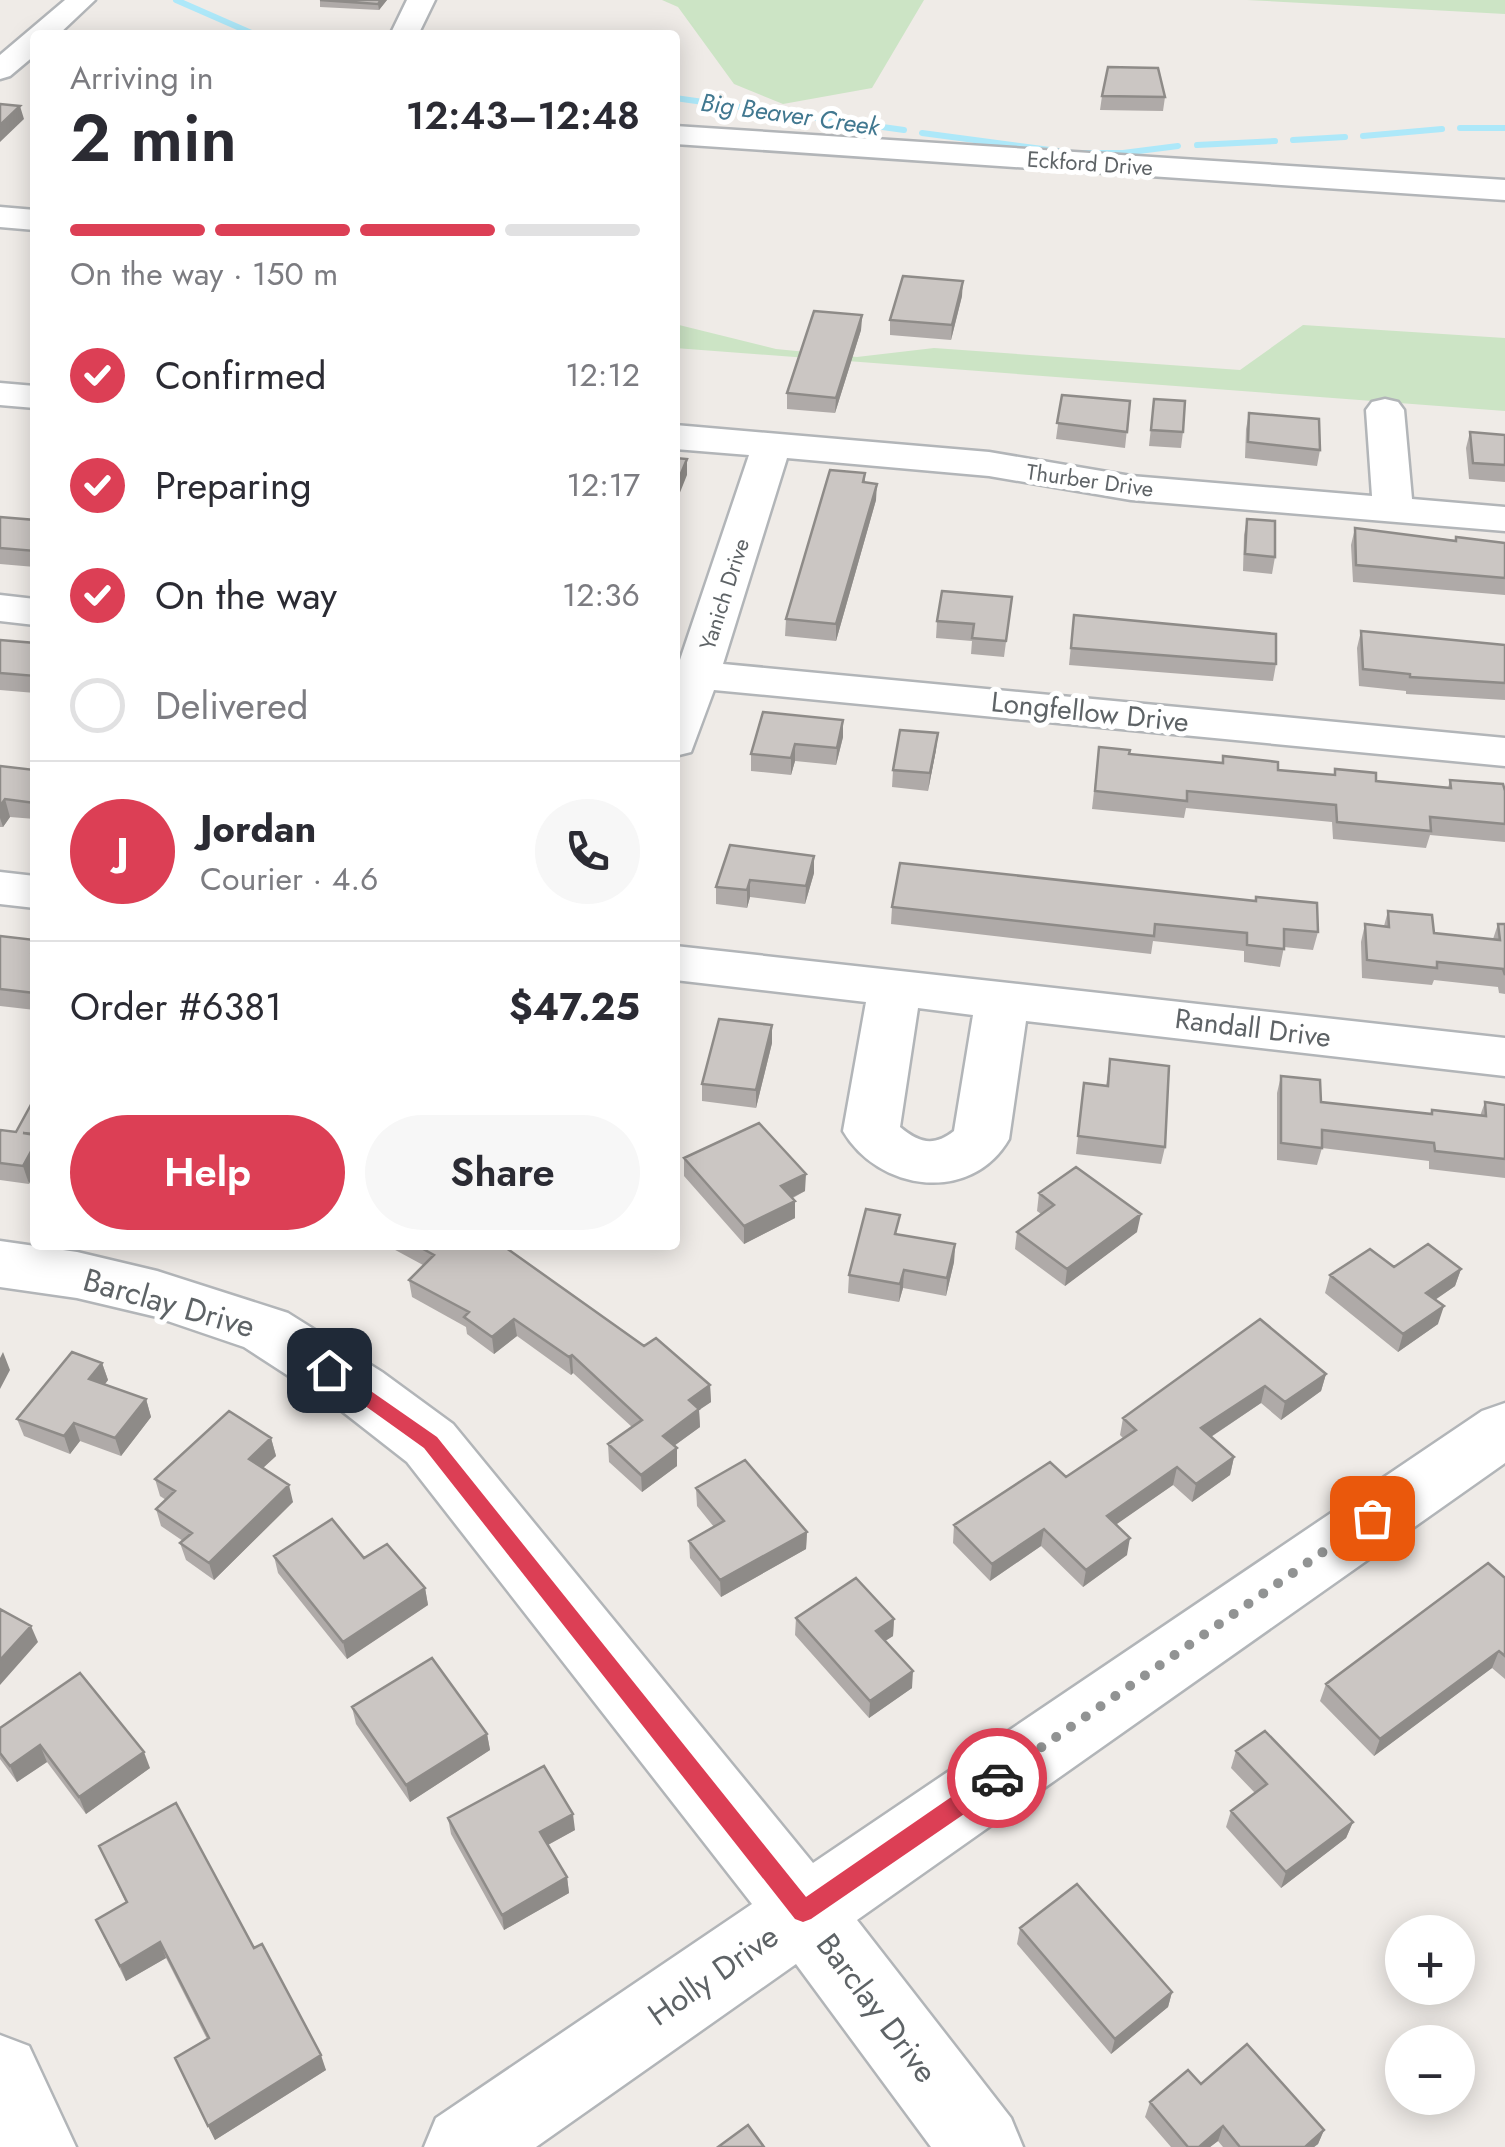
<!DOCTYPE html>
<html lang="en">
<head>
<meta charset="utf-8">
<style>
	:root { --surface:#fff; --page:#f7f7f7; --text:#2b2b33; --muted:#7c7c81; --line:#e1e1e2; --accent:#dc3f55 }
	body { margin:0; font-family:Jost,sans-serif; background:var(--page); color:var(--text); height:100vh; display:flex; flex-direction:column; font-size:38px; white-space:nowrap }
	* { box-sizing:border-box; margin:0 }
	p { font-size:32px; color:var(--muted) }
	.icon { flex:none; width:55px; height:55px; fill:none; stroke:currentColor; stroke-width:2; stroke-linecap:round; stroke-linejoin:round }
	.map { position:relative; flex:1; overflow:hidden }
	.sheet { position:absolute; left:30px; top:30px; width:650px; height:1220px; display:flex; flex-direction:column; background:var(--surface); border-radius:10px; box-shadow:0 5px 25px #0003 }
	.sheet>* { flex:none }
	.tools { position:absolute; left:1385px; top:1915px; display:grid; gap:20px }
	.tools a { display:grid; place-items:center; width:90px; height:90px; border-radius:50%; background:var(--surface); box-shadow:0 5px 25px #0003; font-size:50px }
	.pin { position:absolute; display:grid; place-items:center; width:85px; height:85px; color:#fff; margin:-42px; border-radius:20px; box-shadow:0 5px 15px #0006 }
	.courier { position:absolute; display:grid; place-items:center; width:100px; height:100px; margin:-50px; border:8px solid #dc3f55; border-radius:50%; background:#fff; color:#222; box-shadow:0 2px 12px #0007 }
	.headline em { font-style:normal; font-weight:600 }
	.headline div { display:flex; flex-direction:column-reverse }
	.headline { display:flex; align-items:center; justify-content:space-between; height:170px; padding:0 40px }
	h1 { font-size:65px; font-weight:600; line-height:75px }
	.bar { display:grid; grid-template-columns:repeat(4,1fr); gap:15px 10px; align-content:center; height:120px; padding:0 40px }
	.bar i { height:12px; border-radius:8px; background:var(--line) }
	.bar .active { background:var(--accent) }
	.bar p { grid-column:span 4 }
	.line { display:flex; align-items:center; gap:25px; padding:0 40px; border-top:2px solid var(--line) }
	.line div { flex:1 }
	.round { display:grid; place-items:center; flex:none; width:105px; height:105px; border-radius:52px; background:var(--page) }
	ol { padding:0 40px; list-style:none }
	li { display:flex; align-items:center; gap:30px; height:110px }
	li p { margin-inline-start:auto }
	li .icon { padding:10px; border-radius:50%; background:var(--accent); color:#fff; stroke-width:4 }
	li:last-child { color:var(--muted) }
	li i { width:55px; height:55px; border:5px solid var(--line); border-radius:50% }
	.action { display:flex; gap:20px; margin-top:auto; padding:20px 40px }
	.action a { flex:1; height:115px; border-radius:60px; background:var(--accent); color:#fff; font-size:40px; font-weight:600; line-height:115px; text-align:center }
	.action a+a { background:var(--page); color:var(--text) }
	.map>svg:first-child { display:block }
</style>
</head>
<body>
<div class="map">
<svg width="1505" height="2147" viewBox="0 0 1505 2147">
	<rect width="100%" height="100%" fill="#efebe7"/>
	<path fill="#cce4c5" d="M662,0h262l-52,88 -89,16 -49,-20 -56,-77z
		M1247,0h258v14z
		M675,324l101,25 81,8 77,-9 306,22 63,-45 202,13v73l-830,-63z"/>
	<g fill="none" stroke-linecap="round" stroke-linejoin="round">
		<path stroke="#ade8f9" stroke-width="6" d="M176,0l80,35
			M675,98l229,32
			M1460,128h45
			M922,133l151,20h50l55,-7
			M1363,136l79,-7
			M1293,140l52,-3
			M1197,145l78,-4"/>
		<g stroke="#b2b5b8" stroke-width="5">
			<path id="minor" d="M65,0h30l-37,35h-23v20l-25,21 -10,3v-24z
				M407,0h28l-17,35h-28z
				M675,126l830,54v20l-830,-56z
				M0,207l35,3v20l-35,-3z
				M0,383l35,3v22l-35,-3z
				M1385,399l13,3 6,8 8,89 93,8v24l-374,-31 -142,-24 -202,-18 -64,206 782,74v28l-791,-76 -23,62 -16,4v-96h5l69,-205 -74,-6v-24l314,27 142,24 241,20 -6,-86 6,-8z
				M0,595l35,4v26l-35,-4z
				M0,872l35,4v32l-35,-4z
				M675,946l830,92v38l-479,-55 -17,118c-38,66 -131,52 -166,-8l23,-129 -191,-22zM918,1008l55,7 -19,116c-20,16 -35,12 -54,-4z
				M0,1241l77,11 80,19 131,42 94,59 71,52 360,439 669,-452 23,-8v60l-648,457 154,198 12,29h-92l-135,-183 -260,183h-112l12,-29 316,-214 -345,-442 -69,-54 -94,-61 -91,-31 -76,-18 -77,-11z
				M0,2035l29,11 47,101h-76z"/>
		</g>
		<use href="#minor" fill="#fff" fill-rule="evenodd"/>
	</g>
	<path fill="#afaaa8" d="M320,0h67l-8,10 -59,-3z
		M1102,96l63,1 -2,14 -63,-1z
		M962,296l-11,44 -61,-5v-15z
		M862,315l-1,15 -26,83 -48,-4v-16z
		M1062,395l68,6 -5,47 -69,-9z
		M1154,399l29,33 -2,16 -32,-2z
		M1249,413l71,37 -3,16 -72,-8 1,-29z
		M1470,432l35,3v47l-36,-3 -3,-31z
		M865,473v10l11,17 -40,141 -51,-5 1,-17z
		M0,517l35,3v47l-35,-3z
		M1247,519l28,38 -3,17 -29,-3 1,-36z
		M1355,528l100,12 1,-3 49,6v52l-152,-13 -2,-37z
		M1012,597l-8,60 -33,-3 1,-13 -36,-3 1,-17z
		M1074,615l202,49 -3,17 -204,-16z
		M1361,631l144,14v55l-99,-6v-3l-47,-5 -2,-38z
		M0,640l35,3v50l-35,-3z
		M843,720v17l-7,28 -41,-4 -4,14 -40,-4v-17z
		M1099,747l30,7 93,9 1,-7 55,14 56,5 1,-6 41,12 72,7 2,-8 55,11v51l-75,-7 -4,13 -93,-9 -1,-17 -146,-14 -2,10 -92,-9z
		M936,750l-8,41 -36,-4 1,-17z
		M0,766l35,4v49l-25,-2 -7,10h-3z
		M730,845l84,28 -9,31 -55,-7 -3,11 -31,-4v-17z
		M1255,901l63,31 -5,18 -29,-3 -4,20 -36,-5v-11l-91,-10 -2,13 -260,-30 1,-17z
		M1388,911l46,22 59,6 5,-15h7v70l-6,-1 -1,-6 -64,-7 -2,5 -70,-7 -1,-36 4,-18 19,2z
		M0,936l35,4v70l-35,-4z
		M772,1025v18l-16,65 -54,-7v-17z
		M1110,1059l55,88 -4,17 -85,-10 8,-71 22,3z
		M1281,1076l40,26 109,12 2,-4 48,6 5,-14 20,3v73l-76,-9v-8l-107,-13 -5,17 -40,-5v-67z
		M0,1132h16l13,52 -29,-4z
		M684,1158l121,33 -12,7 2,3v17l-51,26 -60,-68z
		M1039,1193l98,39 -72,54 -50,-37 2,-17 24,-18 -4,-3z
		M898,1234l57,10 -1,18 -8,34 -43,-8 -4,14 -51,-9 1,-18z
		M386,1245h116l142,101 66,39 1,17 -12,8 1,17 -26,19 3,20 -35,26 -33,-30 -1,-18 24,-17 -59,-54 -2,2 -54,-39 -23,18 -27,-20 -1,-7 -54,-30 -3,-17 14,-15z
		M1461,1269l-6,17 -20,14 3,24 -40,28 -73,-59 5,-18z
		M1260,1319l66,55 -5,17 -40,29 -20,-17 -50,34 23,20 -4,18 -38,27 -19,-17 -57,39 11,31 -44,32 -42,-41 -51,35 -37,-38 1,-18 112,-48 57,-39 -3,-3 3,-17z
		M102,1363l6,17 -3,4 41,15 5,18 -30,39 -41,-15 -10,13 -46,-18 -7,-17z
		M271,1438l5,18 -13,12 30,34 -79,78 -28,-20 -6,-17 3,-2 -22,-15 -5,-17 10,-9 -6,-4 -5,-17z
		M696,1488l111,44 -1,17 -85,48 -31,-39 -1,-17 25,-14 -17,-21z
		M274,1556l90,2 61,30 3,17 -81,54 -69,-86z
		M1505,1578v101l-13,-11 -118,88 -54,-55 6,-17z
		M796,1618l98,1 -1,17 -8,5 27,47 -43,30 -74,-83z
		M352,1707l135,27 3,16 -80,52 -54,-78z
		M0,1728l150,40 -64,46 -39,-52 -30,20 -17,-23z
		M1236,1751l117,71 -7,16 -65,50 -55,-61 5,-16 24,-18 -24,-25z
		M448,1818l127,12 -27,15 19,32 2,16 -65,37 -53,-96z
		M99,1846l155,102 72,122 -111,70 -33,-67 25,-34 -41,-81 -40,23 -23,-46 23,-32z
		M1020,1928l152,64 -4,15 -57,47 -94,-110z
		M1201,2084l123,46 -6,14 -4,3h-91l-5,-6 -8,6h-39l-26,-30 5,-15z"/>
	<path fill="#8e8b88" d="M381,0h6l-8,10 -1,-6z
		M20,106l4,13 -24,23v-17z
		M963,281l-1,15 -11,44 1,-15z
		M862,315l-1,15 -26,83 1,-15z
		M687,459v16l-12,30v-17z
		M877,484l-1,16 -40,141v-17z
		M843,720v17l-7,28 1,-17z
		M938,733l-2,17 -8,41 2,-18z
		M795,744v17l-4,14v-17z
		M5,799l5,18 -7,10 -3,-9v-12z
		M814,856v17l-9,31 1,-18z
		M750,880v17l-3,11v-18z
		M772,1025v18l-16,65v-18z
		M35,1144v28l-6,12 -6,-18z
		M806,1174l-1,17 -24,12v-17z
		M795,1201v17l-51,26v-18z
		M1141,1214l-4,18 -72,54 2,-17z
		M955,1244l-1,18 -8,34 1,-18z
		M1461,1269l-6,17 -35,24 6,-17z
		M904,1270l-1,18 -4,14 1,-18z
		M1444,1306l-6,18 -40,28 5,-18z
		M514,1319l3,17 -23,18 -2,-17z
		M3,1352l7,18 -10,19v-31z
		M572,1355l1,18 -2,2 -2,-18z
		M102,1363l6,17 -13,17 -6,-18z
		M1326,1374l-5,17 -40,29 4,-18z
		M710,1385l1,17 -12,8 1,17 -36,26 -1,-17 26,-36z
		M1265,1386l-4,17 -64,43 4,-18z
		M146,1399l5,18 -30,39 -6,-18z
		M74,1423l6,18 -10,13 -6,-18z
		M271,1438l5,18 -22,20 -5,-17z
		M677,1448v18l-35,26 -1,-17z
		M1234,1457l-4,18 -38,27 4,-18z
		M1177,1467l-4,18 -69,48 3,-17z
		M289,1485l4,17 -79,78 -5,-17z
		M1044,1529l-3,17 -51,35 2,-17z
		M807,1532l-1,17 -85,48 -1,-17z
		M1130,1538l-3,17 -44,32 3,-17z
		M425,1588l3,17 -81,54 -4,-17z
		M894,1619l-1,17 -19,12 2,-17z
		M31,1626l7,16 -38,43v-25z
		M1499,1651l-7,17 -118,88 6,-17z
		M913,1671l-1,17 -43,30 1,-17z
		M487,1734l3,16 -80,52 -4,-17z
		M40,1745l7,17 -30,20 -7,-16z
		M144,1752l6,16 -64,46 -7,-17z
		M573,1814l2,16 -33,18 -2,-16z
		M1353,1822l-7,16 -65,50 5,-16z
		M567,1877l2,16 -65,37 -2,-15z
		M160,1942l6,16 -40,23 -6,-15z
		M1172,1992l-4,15 -57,47 4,-15z
		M321,2055l5,15 -111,70 -7,-14z
		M1223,2126l-5,15 -8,6h-11z
		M1324,2130l-6,14 -4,3h-9z"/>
	<path fill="#cbc6c3" stroke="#8e8b88" stroke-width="2.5" d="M320,0h61l-3,4z
		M1108,67l50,1 7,29 -63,-1z
		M0,104l20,2 -20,19z
		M903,276l60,5 -11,44 -62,-5z
		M814,311l48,4 -26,83 -49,-5z
		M1062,395l68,6 -3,31 -70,-9z
		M1154,399l31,2 -2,31 -32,-2z
		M1249,413l70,6 1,31 -72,-8z
		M1470,432l35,3v30l-32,-2z
		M675,458l12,1 -12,29z
		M830,470l35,3 -2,9 14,2 -41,140 -50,-5z
		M0,517l35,3v31l-35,-3z
		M1247,519l28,2v36l-30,-3z
		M1355,528l101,13v-4l49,6v35l-149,-13z
		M942,591l70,6 -6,44 -34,-3 2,-14 -37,-3z
		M1074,615l202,19v30l-205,-16z
		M1361,631l144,14v38l-95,-6v-3l-47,-5z
		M0,640l35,3v33l-35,-3z
		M763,712l80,8 -6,28 -42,-4 -4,14 -40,-4z
		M900,730l38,3 -8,40 -37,-3z
		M1099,747l31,3 -1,4 94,9v-7l55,6v8l57,5v-6l41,4v8l75,7 -1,-8 53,4 2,7v33l-75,-7 1,14 -94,-9 -1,-17 -149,-14v10l-92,-10z
		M0,766l35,4v33l-30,-4 -5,7z
		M730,845l84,11 -8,30 -56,-6 -3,10 -31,-3z
		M900,863l356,38v-4l61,6 1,29 -34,-3v20l-37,-4v-12l-92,-9 -1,12 -262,-29z
		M1388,911l44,4 2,18 66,7 -2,-16h7v51l-2,-6 -66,-7v6l-70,-8 -2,-36 24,3z
		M0,936l35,4v7l-3,5h3v41l-35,-4z
		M719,1019l53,6 -16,65 -54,-6z
		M1110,1059l59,7 -4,81 -87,-11 6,-53 24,3z
		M1281,1076l39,4 1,22 111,12v-4l54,6 -1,-14 20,3v54l-70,-8 -1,-8 -112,-13v18l-41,-5z
		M33,1101h2v33l-12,-1 12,2v9l-12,22 -23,-3v-31l1,-2 15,2z
		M759,1123l47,51 -25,12 14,15 -51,25 -60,-68z
		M1076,1167l65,47 -74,55 -50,-37 37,-27 -15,-12z
		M866,1209l34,6 -5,19 60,10 -8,34 -43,-8 -4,14 -51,-9z
		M1428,1244l33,25 -35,24 18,13 -41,28 -73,-59 40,-26 24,18z
		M416,1245h86l142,101 12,-8 54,47 -21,15 10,9 -36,27 14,12 -36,27 -33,-31 34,-24 -70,-65 -3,2 -55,-38 -22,18 -28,-20 5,-5 -60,-32 25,-25z
		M1260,1319l66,55 -41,28 -20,-16 -64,42 33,29 -38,27 -19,-17 -70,49 23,22 -44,32 -42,-41 -52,35 -38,-39 96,-63 16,15 70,-47 -13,-12z
		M72,1352l30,11 -13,16 57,20 -31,39 -41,-15 -10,13 -47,-17z
		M229,1411l42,27 -22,21 40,26 -80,78 -29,-20 12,-10 -36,-24 19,-18 -20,-12z
		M745,1460l62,72 -87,48 -31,-39 35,-20 -28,-33z
		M332,1519l32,39 23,-14 38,44 -82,54 -69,-86z
		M1488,1563l17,15v78l-6,-5 -119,88 -54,-55z
		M856,1578l38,41 -18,12 37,40 -43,30 -74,-83z
		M0,1609l31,17 -31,34z
		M432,1658l55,76 -81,51 -54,-78z
		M80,1673l64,79 -65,45 -39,-52 -30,21 -10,-13v-25z
		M1265,1731l88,91 -67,50 -55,-61 36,-27 -31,-33z
		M544,1766l29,48 -33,18 27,45 -65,38 -54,-97z
		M176,1803l78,145 8,-4 59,111 -113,71 -33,-68 34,-20 -49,-96 -40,24 -24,-46 31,-18 -28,-56z
		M1077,1884l95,108 -57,47 -95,-111z
		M1247,2044l77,86 -19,17h-65l-17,-21 -24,21h-11l-38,-45 38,-32 13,14z
		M748,2125l16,22h-46z"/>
	<path fill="#dc3f55" d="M329,1362l108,75 369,460 183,-126h16l3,7 -3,8 -194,133 -8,3 -8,-3 -371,-471 -102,-73 -2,-5z"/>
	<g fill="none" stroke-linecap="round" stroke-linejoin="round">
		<path stroke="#919393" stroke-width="10" stroke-dasharray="0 18" d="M997,1778l375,-260"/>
	</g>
	<g text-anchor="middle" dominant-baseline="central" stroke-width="10" stroke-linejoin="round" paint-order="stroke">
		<g font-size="22" fill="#5e6366" stroke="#fff">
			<text transform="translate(1090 163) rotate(4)">Eckford Drive</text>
			<text transform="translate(1090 480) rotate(8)">Thurber Drive</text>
			<text transform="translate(724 594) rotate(-72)">Yanich Drive</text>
		</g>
		<g font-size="25" font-style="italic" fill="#417890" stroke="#fff">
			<text transform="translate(790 114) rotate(8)">Big Beaver Creek</text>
		</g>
		<g font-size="28" fill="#5e6366" stroke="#fff">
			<text transform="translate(1090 712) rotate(6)">Longfellow Drive</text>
			<text transform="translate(1253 1028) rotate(7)">Randall Drive</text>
		</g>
		<g font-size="32" fill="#5e6366" stroke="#fff">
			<text transform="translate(169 1303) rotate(16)">Barclay Drive</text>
			<text transform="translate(713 1975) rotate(-35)">Holly Drive</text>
			<text transform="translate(877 2008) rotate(53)">Barclay Drive</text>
		</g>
	</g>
</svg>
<div class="tools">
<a>+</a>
<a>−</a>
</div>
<div class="pin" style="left:1372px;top:1518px;background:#ea580c"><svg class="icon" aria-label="bag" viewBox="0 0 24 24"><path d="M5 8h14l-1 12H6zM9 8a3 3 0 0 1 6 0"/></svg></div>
<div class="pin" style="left:329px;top:1370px;background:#1f2937"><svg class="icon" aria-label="home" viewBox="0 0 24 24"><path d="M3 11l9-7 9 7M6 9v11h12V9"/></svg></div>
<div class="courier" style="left:997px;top:1778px"><svg class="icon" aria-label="car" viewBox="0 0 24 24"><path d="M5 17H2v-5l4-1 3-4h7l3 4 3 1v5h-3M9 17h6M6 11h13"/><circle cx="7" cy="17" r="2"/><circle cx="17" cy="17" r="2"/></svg></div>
<section class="sheet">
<div class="headline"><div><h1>2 min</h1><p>Arriving in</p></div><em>12:43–12:48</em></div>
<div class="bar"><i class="active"></i><i class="active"></i><i class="active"></i><i></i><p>On the way · 150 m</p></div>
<ol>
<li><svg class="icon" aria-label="check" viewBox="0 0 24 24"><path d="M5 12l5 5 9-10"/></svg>Confirmed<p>12:12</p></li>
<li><svg class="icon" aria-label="check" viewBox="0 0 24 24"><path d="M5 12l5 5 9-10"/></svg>Preparing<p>12:17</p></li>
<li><svg class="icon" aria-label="check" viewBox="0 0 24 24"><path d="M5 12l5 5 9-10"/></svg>On the way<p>12:36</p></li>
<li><i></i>Delivered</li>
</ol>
<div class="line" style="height:180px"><b class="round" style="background:var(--accent);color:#fff">J</b><div><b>Jordan</b><p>Courier · 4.6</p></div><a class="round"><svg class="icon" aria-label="phone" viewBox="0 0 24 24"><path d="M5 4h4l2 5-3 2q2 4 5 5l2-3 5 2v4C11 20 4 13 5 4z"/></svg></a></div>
<div class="line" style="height:130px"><div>Order #6381</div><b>$47.25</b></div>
<div class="action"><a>Help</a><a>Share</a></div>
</section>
</div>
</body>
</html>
